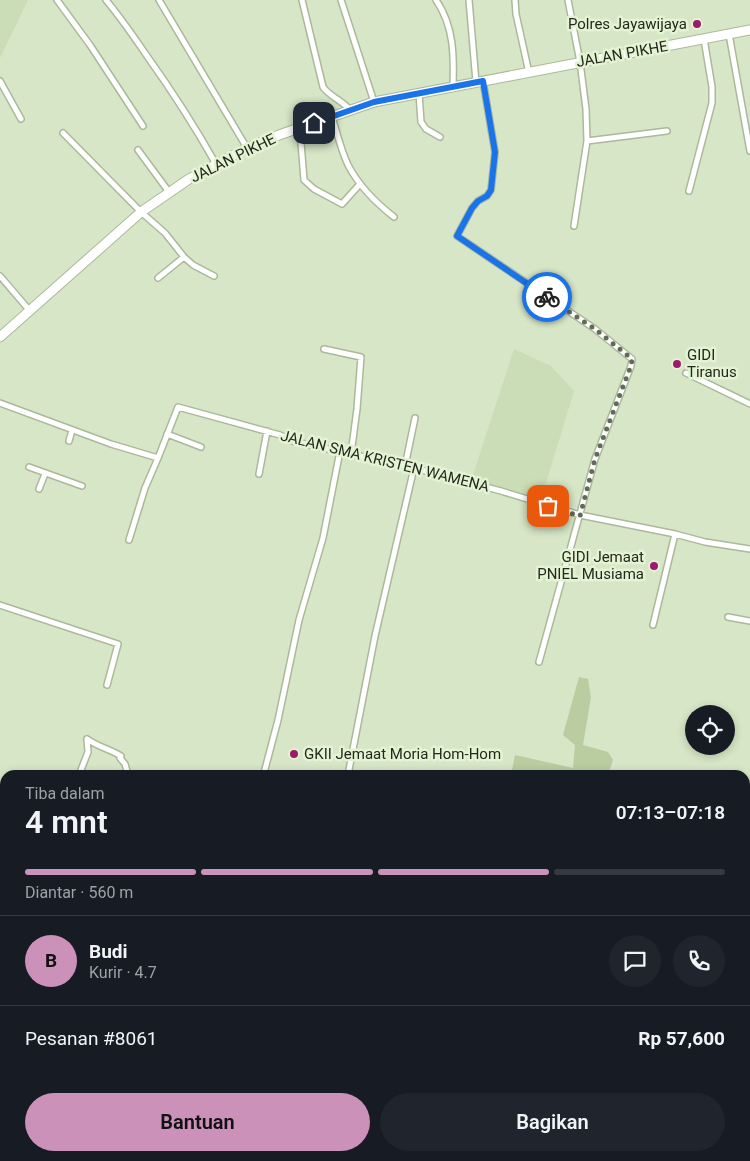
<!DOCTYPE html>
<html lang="id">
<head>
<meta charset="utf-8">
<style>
	:root { --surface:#171b24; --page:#20242c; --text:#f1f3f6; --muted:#9ea1a6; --line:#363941; --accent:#cb91b8 }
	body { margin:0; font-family:Roboto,sans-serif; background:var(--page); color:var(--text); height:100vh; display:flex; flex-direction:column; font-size:19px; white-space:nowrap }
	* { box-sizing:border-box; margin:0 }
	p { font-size:16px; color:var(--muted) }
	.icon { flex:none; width:28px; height:28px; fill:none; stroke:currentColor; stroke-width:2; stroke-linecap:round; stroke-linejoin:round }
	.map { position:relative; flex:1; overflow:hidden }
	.drawer { position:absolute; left:0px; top:770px; width:750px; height:391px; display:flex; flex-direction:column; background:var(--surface); border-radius:15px 15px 0 0; box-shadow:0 2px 8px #0003 }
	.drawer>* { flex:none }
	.fabs { position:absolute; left:685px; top:705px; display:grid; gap:10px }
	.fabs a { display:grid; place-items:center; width:50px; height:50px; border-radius:50%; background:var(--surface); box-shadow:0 2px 8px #0003; font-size:25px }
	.pin { position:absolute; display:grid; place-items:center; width:42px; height:42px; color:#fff; margin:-21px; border-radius:10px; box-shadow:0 2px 8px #0006 }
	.courier { position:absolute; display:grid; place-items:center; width:50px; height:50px; margin:-25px; border:4px solid #1a73e8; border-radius:50%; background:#fff; color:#222; box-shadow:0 1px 6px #0007 }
	.headline em { font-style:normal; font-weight:600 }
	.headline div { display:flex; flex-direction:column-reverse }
	.headline { display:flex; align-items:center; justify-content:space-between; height:85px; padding:0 25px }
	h1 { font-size:32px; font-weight:600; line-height:38px }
	.bar { display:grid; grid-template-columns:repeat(4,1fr); gap:8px 5px; align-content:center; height:60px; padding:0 25px }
	.bar i { height:6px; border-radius:4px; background:var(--line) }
	.bar .current { background:var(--accent) }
	.bar p { grid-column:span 4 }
	.line { display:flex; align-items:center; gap:12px; padding:0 25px; border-top:1px solid var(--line) }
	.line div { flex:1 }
	.round { display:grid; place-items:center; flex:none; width:52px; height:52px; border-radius:26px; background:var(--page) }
	.button { display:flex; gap:10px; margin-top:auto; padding:10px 25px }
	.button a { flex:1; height:58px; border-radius:30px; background:var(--accent); color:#111; font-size:20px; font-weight:600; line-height:58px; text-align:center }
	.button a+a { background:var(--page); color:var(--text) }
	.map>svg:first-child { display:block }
</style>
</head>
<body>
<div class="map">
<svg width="750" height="1161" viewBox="0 0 750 1161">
	<rect width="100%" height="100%" fill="#d7e6c6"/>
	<path fill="#cbddb6" d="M0,0h28l-28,58z
		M514,349l37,17 23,25 -34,112 -70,-19z"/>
	<path fill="#b9cda1" d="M579,677l9,2 3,18 -8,48 25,7 5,8 -5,15h-97l4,-20 58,13 2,-23 -12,-10z"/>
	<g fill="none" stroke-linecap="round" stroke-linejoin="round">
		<g stroke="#abb99a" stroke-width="8">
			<path id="street" d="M57,0l33,45 53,81
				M106,0c15,18 28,37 41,56 25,35 48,71 69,108
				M159,0l88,148
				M302,0l21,87c7,10 19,13 27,23
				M341,0l33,102
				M436,0c18,26 18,56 17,86
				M469,0l7,82
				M515,0l1,14 13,59
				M568,0l12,62 6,47 1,32 -13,85
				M729,34l21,117
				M0,81l21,38
				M483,81l12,71 -4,38 -4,6 -9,5 -6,7 -15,28 138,93 37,30 -1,7 -36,93 -56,203
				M419,93l2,29 5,7 14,8
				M332,117c5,16 9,33 16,48 11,21 28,38 46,52
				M297,129l4,14 3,37 10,9 28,15 18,-20
				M63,133l78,79 24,21 19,24 9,8 21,11
				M587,141l80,-10
				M138,150l31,42
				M689,191l23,-88v-16l-8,-48
				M0,276l30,35
				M158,278l26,-21
				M324,349l37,8 -4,52 -6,45
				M686,373l64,31
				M0,403l111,41 47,14 20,-51 102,28 12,6 122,27 87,23 79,24 95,19 30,8 45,7
				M167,434l34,13
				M69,441l3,-11
				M405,466l10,-48
				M29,467l53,19
				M259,474l8,-43
				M39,489l6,-15
				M129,540l16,-52 13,-30
				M0,605l118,39 -11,41
				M728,617l22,4
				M653,625l22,-91
				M87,739c11,8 23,10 34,17l-1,2 5,6 3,11
				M81,770l7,-18 -1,-13
				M264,773l14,-53 21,-100 24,-82 17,-87
				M348,775l27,-139 39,-168
				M745,850l5,1
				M0,866l5,3
				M745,897h5
				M745,968l5,1
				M745,1122l5,1
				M674,1161v-5"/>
		</g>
		<g stroke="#abb99a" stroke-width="11">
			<path id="highway" d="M0,337l141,-125 48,-33 58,-31 32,-13 95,-33 376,-72"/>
		</g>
		<use href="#street" stroke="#fff" stroke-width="5"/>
		<use href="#highway" stroke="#fff" stroke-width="9"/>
	</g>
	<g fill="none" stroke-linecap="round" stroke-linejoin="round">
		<path stroke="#636b58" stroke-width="5" stroke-dasharray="0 9" d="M547,297l48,32 37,30 -1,7 -36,93 -15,57 -32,-10"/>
		<path stroke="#1a73e8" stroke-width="6" d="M314,123l60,-21 109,-21 12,71 -4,38 -4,6 -9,5 -6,7 -15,28 90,61"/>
	</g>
	<g fill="#9d1a6c" stroke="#e4f3d3" stroke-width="2">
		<circle cx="697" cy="24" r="5"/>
		<circle cx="677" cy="364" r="5"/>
		<circle cx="654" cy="566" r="5"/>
		<circle cx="294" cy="754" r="5"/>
	</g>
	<g text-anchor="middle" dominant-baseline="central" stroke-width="5" stroke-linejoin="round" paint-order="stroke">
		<g font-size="15" fill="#24291d" stroke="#e4f3d3" text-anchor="end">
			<text x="687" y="24">Polres Jayawijaya</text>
			<text x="687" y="355" text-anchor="start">GIDI<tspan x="687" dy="17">Tiranus</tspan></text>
			<text x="644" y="557">GIDI Jemaat<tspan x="644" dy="17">PNIEL Musiama</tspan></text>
			<text x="304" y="754" text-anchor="start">GKII Jemaat Moria Hom-Hom</text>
		</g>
		<g font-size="15" fill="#24291d" stroke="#e4f3d3">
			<text transform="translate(622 54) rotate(-10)">JALAN PIKHE</text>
			<text transform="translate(233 158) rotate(-26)">JALAN PIKHE</text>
			<text transform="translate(385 461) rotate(14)">JALAN SMA KRISTEN WAMENA</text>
		</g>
	</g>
</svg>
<div class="fabs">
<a><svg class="icon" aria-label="locate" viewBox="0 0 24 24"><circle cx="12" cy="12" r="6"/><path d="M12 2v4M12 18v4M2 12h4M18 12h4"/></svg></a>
</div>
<div class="pin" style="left:548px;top:506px;background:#ea580c"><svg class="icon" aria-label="bag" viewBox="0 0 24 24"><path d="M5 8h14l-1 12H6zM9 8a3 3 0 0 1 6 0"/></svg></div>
<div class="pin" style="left:314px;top:123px;background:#1f2937"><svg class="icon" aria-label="home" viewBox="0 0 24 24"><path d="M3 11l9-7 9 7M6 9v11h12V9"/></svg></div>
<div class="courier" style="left:547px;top:297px"><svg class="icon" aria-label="bike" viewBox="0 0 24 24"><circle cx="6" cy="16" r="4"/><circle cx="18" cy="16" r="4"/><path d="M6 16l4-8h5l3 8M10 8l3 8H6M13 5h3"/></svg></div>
<section class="drawer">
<div class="headline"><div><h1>4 mnt</h1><p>Tiba dalam</p></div><em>07:13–07:18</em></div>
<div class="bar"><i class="current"></i><i class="current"></i><i class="current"></i><i></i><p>Diantar · 560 m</p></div>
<div class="line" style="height:90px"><b class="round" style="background:var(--accent);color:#111">B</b><div><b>Budi</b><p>Kurir · 4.7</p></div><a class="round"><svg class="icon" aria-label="chat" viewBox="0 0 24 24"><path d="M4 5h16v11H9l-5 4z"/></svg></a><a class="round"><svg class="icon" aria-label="phone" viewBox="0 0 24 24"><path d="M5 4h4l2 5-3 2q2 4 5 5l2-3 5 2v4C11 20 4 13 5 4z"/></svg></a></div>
<div class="line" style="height:65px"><div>Pesanan #8061</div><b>Rp 57,600</b></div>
<div class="button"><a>Bantuan</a><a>Bagikan</a></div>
</section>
</div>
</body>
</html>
